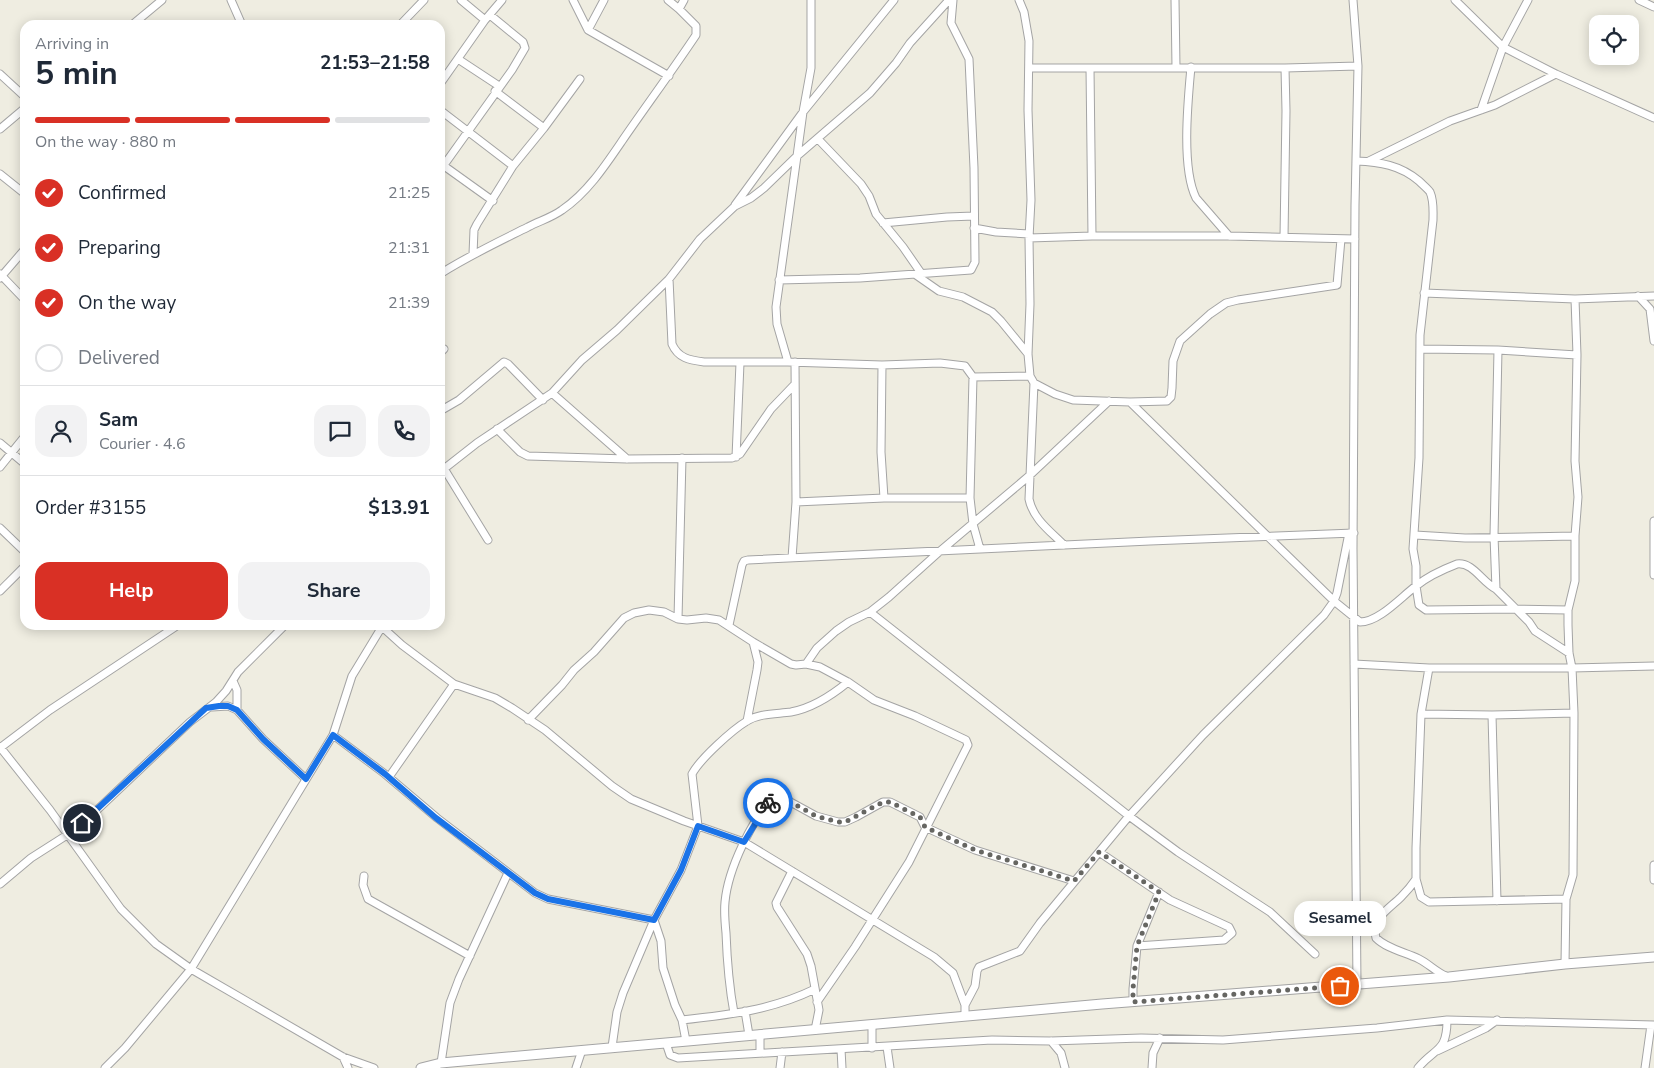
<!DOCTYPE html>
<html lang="en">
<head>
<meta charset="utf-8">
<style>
	:root { --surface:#fff; --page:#f2f2f3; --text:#1f2937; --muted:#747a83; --line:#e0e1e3; --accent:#d93025 }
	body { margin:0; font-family:"Nunito Sans",sans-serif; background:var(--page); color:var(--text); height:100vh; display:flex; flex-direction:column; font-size:19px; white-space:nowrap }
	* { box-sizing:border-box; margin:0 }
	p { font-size:16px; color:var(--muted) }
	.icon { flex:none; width:28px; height:28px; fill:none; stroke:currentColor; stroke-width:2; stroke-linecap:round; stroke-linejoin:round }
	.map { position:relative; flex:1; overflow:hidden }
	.details { position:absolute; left:20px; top:20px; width:425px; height:610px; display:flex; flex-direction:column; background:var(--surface); border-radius:15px; box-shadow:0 2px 12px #0003 }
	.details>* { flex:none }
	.fabs { position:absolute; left:1589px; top:15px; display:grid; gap:10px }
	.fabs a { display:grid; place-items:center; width:50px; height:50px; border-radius:10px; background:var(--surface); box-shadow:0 2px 12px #0003; font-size:25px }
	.pin { position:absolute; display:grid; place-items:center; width:42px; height:42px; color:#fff; margin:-21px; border:2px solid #fff; border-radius:50%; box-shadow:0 1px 5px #0007 }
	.courier { position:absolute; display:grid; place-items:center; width:50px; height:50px; margin:-25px; border:4px solid #1a73e8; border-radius:50%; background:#fff; color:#222; box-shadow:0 1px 6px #0007 }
	.bubble { position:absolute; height:35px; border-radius:15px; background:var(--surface); box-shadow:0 2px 12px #0003; font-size:16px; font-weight:700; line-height:35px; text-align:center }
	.summary em { font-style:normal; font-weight:700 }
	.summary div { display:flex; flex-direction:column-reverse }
	.summary { display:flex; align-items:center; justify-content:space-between; height:85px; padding:0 15px }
	h1 { font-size:32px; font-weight:700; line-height:38px }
	.bar { display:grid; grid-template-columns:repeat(4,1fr); gap:8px 5px; align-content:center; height:60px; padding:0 15px }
	.bar i { height:6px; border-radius:4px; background:var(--line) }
	.bar .current { background:var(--accent) }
	.bar p { grid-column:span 4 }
	.line { display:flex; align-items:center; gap:12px; padding:0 15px; border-top:1px solid var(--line) }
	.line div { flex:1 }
	.round { display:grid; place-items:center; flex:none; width:52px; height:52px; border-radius:15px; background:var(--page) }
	ol { padding:0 15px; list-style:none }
	li { display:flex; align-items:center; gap:15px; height:55px }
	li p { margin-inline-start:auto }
	li .icon { padding:5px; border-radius:50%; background:var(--accent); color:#fff; stroke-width:4 }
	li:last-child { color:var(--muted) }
	li i { width:28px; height:28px; border:2px solid var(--line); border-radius:50% }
	.button { display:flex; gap:10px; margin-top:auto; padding:10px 15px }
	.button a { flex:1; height:58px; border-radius:15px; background:var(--accent); color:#fff; font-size:20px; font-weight:700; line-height:58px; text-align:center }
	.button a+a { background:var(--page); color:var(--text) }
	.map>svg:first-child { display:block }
</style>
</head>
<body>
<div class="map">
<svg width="1654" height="1068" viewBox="0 0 1654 1068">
	<rect width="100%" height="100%" fill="#efede1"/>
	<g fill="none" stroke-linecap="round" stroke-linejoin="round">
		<g stroke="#a4a4a4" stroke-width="9">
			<path id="minor" d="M231,0l11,25
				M461,0l24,20
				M573,0l15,30 81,46
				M668,0l11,9 5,-9
				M1019,0l5,12 5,29 -1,69 3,90 -2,38 1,66 -2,50 2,22 4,7 -5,116c4,20 21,32 35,46
				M1175,0l1,67
				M1353,0l5,66 -3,139 -2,344 4,435
				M1455,0l48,47 53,27
				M1639,0l15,7
				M132,25l30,-25
				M400,25l24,-25
				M588,30l16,-30
				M458,59l41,27
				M1191,67c-3,33 -10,101 5,131l33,38
				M1029,68h256l73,-2
				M1090,68l2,168
				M0,74l25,23
				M440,84l45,-64 17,-20
				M495,91l49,37
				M440,110l73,56
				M1481,110l22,-63 25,-47
				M0,129l25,-21
				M818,139l43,45 8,12 7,18 27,33 18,26
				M1356,161c24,1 44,4 63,20 4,4 8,7 11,11 4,9 3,19 3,28l-13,115 -1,123 -6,91 3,17v20l3,19 7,5 90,-1 52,1
				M1369,161l81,-40 45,-16 61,-31 98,44
				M440,163l53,38
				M444,165l68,-95 13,-22 -2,-6 -33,-27
				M0,174l25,20
				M735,205l68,-93 91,-112
				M883,223l64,-6 27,-1
				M974,228l22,4 33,2
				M1284,237l2,-126 -1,-43
				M1029,238l63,-2h137l126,3
				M473,254l1,-24 3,-6 36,-58 31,-38 36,-49
				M0,274l25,26
				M440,274c28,-18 58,-32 88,-47 11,-6 23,-9 34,-17 25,-17 43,-44 60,-69 24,-35 50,-70 74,-106v-9l-17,-17
				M916,275l23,16 24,6 29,15 9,9 27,33
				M0,278l25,-29
				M669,279l3,65c6,14 17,16 32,18h84l94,3 58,-2 25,3 8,11 57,-1
				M779,280l81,-2 111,-8 4,-8 -1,-94 -5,-109 -18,-36 2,-23
				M1424,293l151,6 79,-3
				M1638,296l12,13 4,32
				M1420,349l78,1
				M440,353l4,-4
				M788,362l-11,-38 -1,-17 21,-151 73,-63 26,-30 14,-20 39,-43
				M882,365l-1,87 3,46h86
				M973,377l-3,121 3,26 7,25
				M1034,383l21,11 18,6 57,2 204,199 26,21c19,0 41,-25 56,-36 11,-9 28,-17 41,-22 16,-2 25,18 39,25
				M552,393l75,66
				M1130,402l37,-1 4,-4 1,-9 1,-27 7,-20 30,-27 16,-11 12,-3 99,-15 4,-46
				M440,411l19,-11 45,-38 4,2 35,36
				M497,429l23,23 8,4 99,3 105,-1 8,-4 31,-45 24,-25
				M0,443l25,21
				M736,457l4,-94
				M440,462l48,78
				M0,467l25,-31
				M440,472l37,-29 75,-50 30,-33 35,-30 52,-51 31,-40 35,-33 16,-8 13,-10 33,-32 6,-44 8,-44v-68
				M796,502l88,-4
				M1654,521v54
				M0,528l25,24
				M1415,535l50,3 110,-2 3,-39 -3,-36 2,-106 -2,-56
				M792,558l4,-56 -1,-140
				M0,591l25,-25
				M870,612l259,204 49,36 92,60 45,42
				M678,619l4,-161
				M380,625l22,20 52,39 41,14 17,10 33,22 67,56 19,13 53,22 60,21 190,115 19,16 12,32v11
				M729,625l13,-60 2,-4 4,-1 402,-19 204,-8
				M753,642l38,22 5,1 10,-1 14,3 28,15 26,18 41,16 51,24 2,5 -59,117 -54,85 -38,55
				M1569,653l-34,-22 -6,-9 -33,-33 -2,-53 4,-186 79,5
				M806,664l11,-16 19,-17 13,-9 21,-10 19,-15 50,-45 90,-76 80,-75
				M1354,664l75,4h143l-3,-15 -1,-28v-15l7,-29v-45
				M1429,668l-8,46 -5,134v31l5,18 8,5 137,-3 7,-24 1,-162 -2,-45 82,-2
				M233,681l4,9v20
				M212,707l16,-1 9,4 26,29 43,40
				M1421,714l71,1
				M528,720l34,-35 12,-15 20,-18 30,-34 10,-5 15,-3 15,2 14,7 9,1 19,-2 13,2 34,22 5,20 -1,8 -10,51
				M333,735l52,39 52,44 98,75 13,6 106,21
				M0,747l50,63 71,99 35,35 35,25 152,88 31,11
				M0,748l50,-38 128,-85
				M389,777l65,-93
				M1099,852l71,48 59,27 3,6 -8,7 -87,6
				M1654,865v15
				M792,871l-16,32 1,4 30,47 4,12 8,44 -4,20
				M364,876l-1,9 5,14 102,57
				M1416,879c-4,6 -9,12 -15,18 -12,12 -30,21 -25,41 11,11 29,14 43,21 10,5 17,13 27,17
				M0,884l31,-26 36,-23 30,-25 93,-88 26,-20 10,-11 12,-19 47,-47
				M1497,901l-5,-186 82,-2
				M654,920l7,21 2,27 12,37 7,15 4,21
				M1565,964l1,-65
				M1133,1002v-13l4,-43 22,-54
				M965,1005l10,-19 2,-15 2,-4 41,-16 20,-28 89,-107 74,-81 121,-120 10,-14 3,-8 12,-60
				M745,1011l4,24
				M734,1013c-5,-27 -7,-53 -8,-80 -1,-10 -2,-21 -1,-31 3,-33 27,-83 50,-107l10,4 31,17 22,6h7l11,-5 27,-15h7l30,15 5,10 50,23 99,31
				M682,1020c47,-5 90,-10 133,-31
				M872,1025v23
				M760,1034v19
				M1051,1041l10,12 4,15
				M666,1043l4,12 8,3 314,-18 59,1 90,-3 82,2 154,-12 70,-8 207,5
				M612,1047l5,-35 6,-19 31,-73 27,-50 17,-44 -6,-52c8,-15 40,-44 55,-53 13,-8 30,-7 44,-9 22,-4 40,-16 57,-30
				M887,1047l3,21
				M841,1049l1,19
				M1437,1051l49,-23 11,-8
				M343,1057l5,11
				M441,1063l9,-60 9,-24 49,-106
				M105,1068l20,-20 66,-79 142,-234 19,-59 31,-51
				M576,1068l6,-18
				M780,1068l2,-16
				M1152,1068l1,-15 7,-15
				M1418,1068c17,-21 29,-15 29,-48
				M1645,1068l6,-43"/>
		</g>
		<g stroke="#a4a4a4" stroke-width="11">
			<path id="tertiary" d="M421,1068l20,-5 661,-59 347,-27 116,-13 89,-7"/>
		</g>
		<use href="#minor" stroke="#fff" stroke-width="7"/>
		<use href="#tertiary" stroke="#fff" stroke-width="9"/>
	</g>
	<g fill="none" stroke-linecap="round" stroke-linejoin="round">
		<path stroke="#666662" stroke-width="5" stroke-dasharray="0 9" d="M768,803l6,-7 4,-1 38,21 22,6h7l38,-20h7l30,15 5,10 50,23 99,31 25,-29 60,40 -22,54 -4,43v13l207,-16"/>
		<path stroke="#1a73e8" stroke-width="6" d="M82,823l124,-115 13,-2h9l9,4 26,29 43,40 27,-44 52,39 51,44 99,75 13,6 106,21 27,-50 17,-44 46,16 24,-39"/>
	</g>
</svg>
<div class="fabs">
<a><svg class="icon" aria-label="locate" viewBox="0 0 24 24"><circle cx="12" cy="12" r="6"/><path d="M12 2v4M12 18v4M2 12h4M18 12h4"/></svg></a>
</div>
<div class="pin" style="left:1340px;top:986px;background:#ea580c"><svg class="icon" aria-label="bag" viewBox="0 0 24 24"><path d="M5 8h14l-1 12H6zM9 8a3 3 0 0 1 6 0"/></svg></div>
<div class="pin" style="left:82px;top:823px;background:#1f2937"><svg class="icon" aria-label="home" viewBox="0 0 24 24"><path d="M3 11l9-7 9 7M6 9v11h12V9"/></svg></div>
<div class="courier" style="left:768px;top:803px"><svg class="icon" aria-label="bike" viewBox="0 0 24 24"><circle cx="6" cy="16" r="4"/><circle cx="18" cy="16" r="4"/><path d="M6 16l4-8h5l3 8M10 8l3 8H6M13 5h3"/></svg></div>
<div class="bubble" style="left:1294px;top:901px;width:92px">Sesamel</div>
<section class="details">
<div class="summary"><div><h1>5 min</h1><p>Arriving in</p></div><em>21:53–21:58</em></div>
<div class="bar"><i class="current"></i><i class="current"></i><i class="current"></i><i></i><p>On the way · 880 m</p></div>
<ol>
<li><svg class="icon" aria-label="check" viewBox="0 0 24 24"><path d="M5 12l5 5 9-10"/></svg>Confirmed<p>21:25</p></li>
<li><svg class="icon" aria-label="check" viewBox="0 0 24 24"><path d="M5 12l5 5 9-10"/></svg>Preparing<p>21:31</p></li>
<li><svg class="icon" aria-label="check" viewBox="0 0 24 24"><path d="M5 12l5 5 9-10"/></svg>On the way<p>21:39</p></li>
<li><i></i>Delivered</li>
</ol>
<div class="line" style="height:90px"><a class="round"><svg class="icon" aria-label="person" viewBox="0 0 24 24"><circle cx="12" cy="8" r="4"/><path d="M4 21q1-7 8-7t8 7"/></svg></a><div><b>Sam</b><p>Courier · 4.6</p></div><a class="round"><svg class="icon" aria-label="chat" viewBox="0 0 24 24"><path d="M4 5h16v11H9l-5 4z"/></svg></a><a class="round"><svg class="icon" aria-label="phone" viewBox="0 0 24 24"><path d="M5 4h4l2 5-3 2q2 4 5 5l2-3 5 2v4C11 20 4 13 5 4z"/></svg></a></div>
<div class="line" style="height:65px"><div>Order #3155</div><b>$13.91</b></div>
<div class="button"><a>Help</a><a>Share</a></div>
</section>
</div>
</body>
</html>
